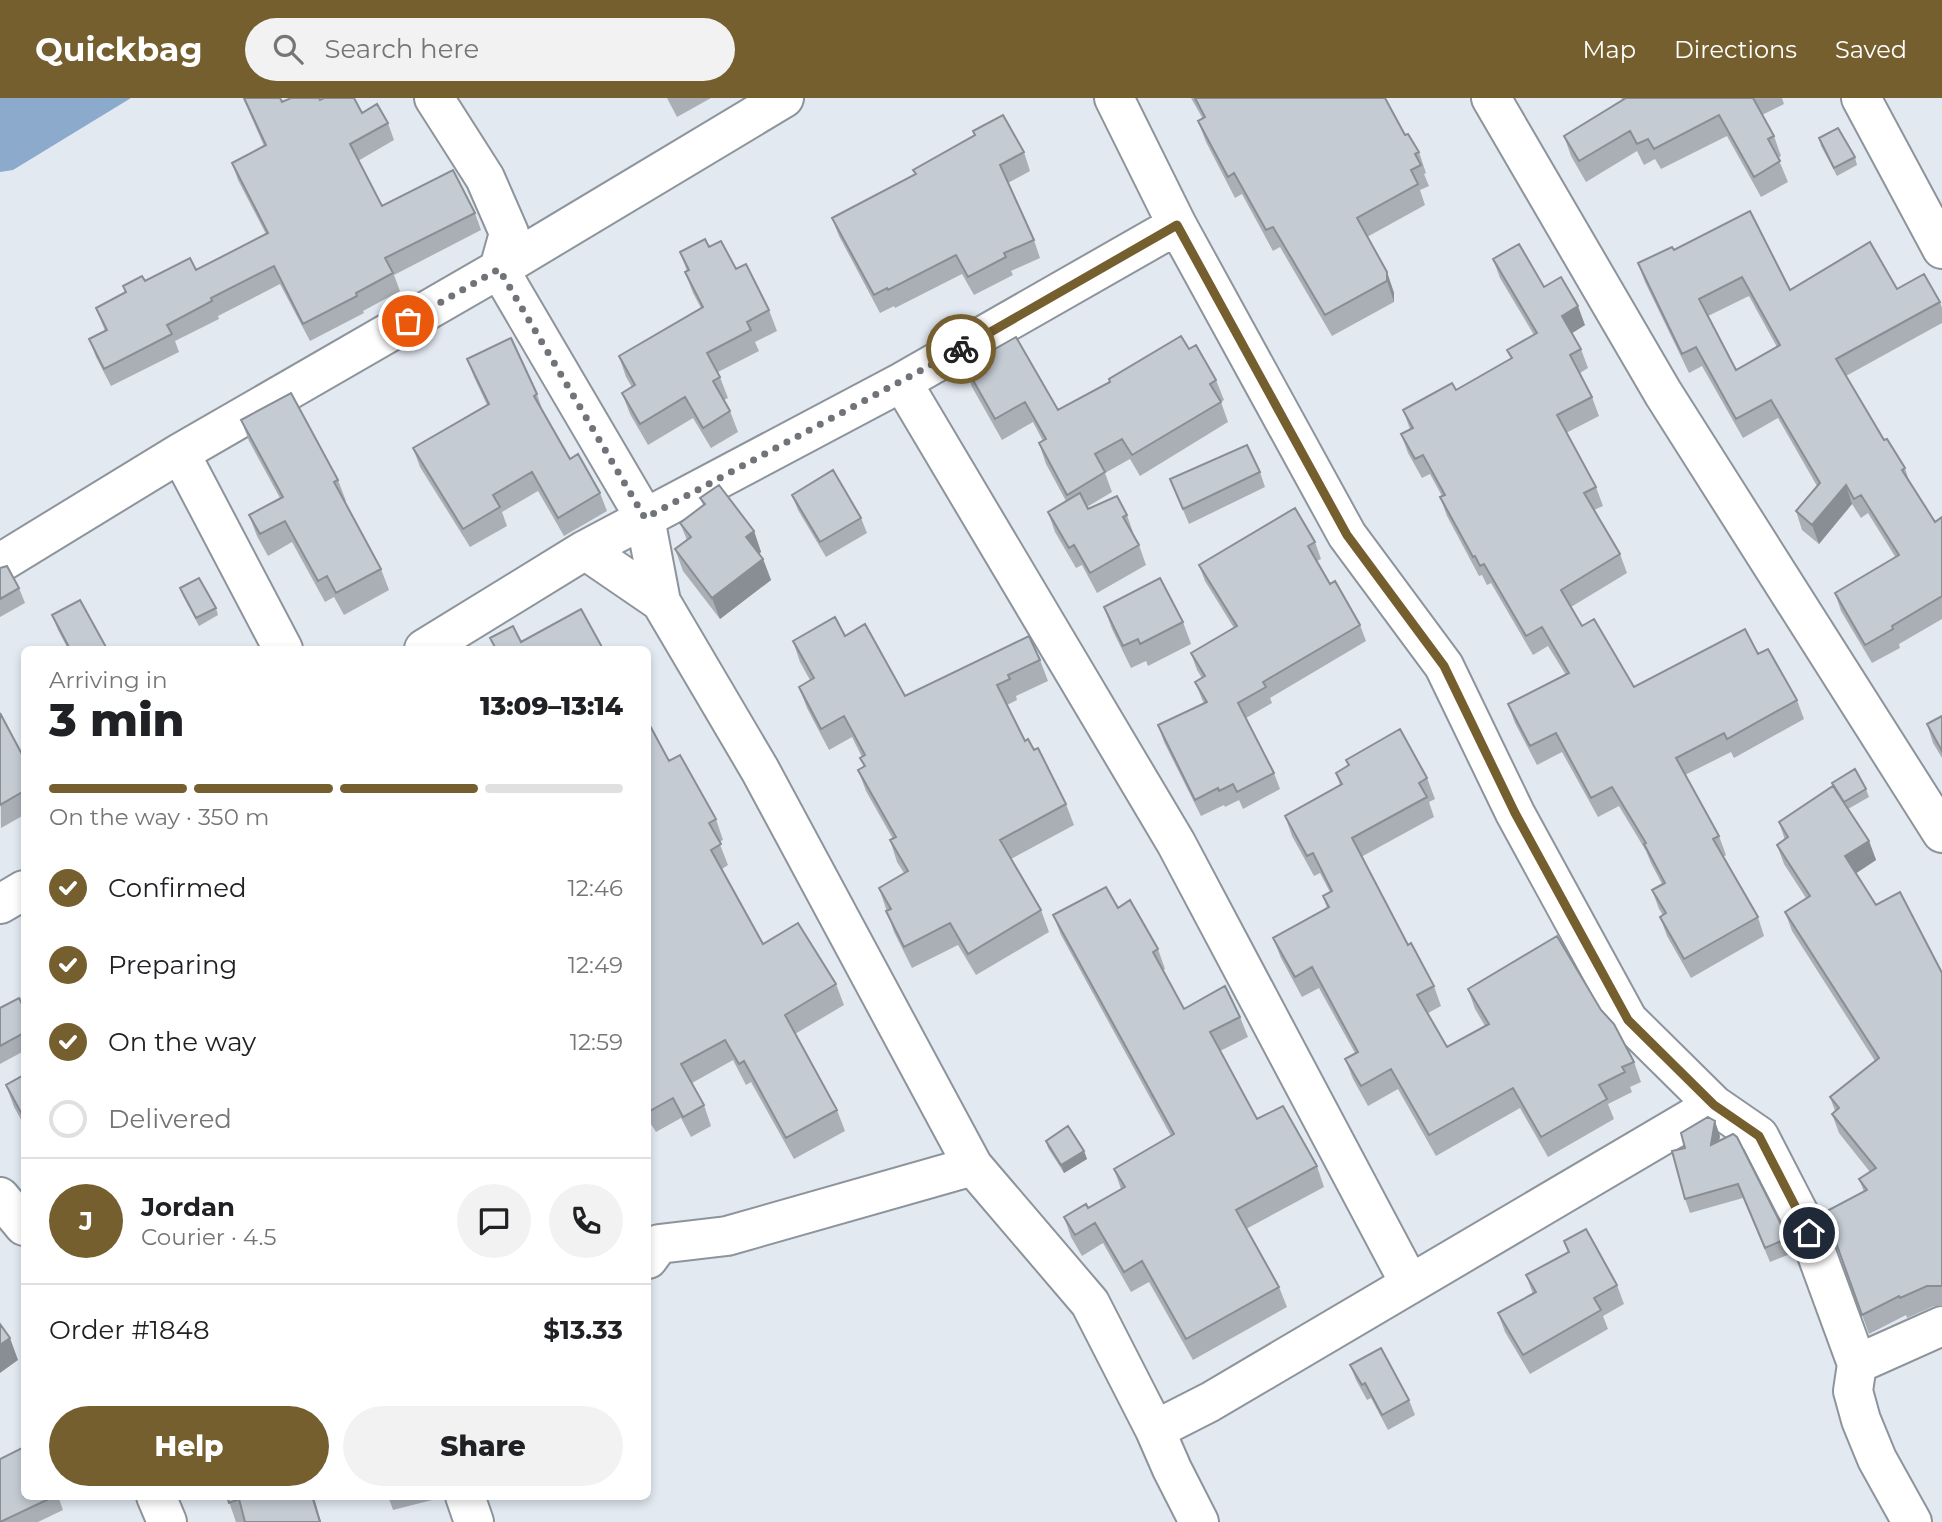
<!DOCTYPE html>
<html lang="en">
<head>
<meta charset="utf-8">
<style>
	:root { --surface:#fff; --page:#f2f2f2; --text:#202124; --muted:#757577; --line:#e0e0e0; --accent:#765f2f }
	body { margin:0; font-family:Montserrat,sans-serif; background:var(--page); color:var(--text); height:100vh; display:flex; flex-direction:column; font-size:26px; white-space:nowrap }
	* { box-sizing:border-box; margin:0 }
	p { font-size:23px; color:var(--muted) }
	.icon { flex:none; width:38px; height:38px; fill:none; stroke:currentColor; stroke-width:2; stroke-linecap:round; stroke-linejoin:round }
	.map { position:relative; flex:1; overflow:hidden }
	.drawer { position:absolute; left:21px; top:548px; width:630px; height:854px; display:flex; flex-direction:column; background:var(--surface); border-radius:10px; box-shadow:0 4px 10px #0003 }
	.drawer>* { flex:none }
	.pin { position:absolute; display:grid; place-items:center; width:60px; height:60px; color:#fff; margin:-30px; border:4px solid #fff; border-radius:50%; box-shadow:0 2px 7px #0007 }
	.courier { position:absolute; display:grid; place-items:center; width:70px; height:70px; margin:-35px; border:5px solid #765f2f; border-radius:50%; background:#fff; color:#222; box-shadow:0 2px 9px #0007 }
	.head em { font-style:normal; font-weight:800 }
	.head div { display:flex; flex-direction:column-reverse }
	.head { display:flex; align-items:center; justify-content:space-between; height:119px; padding:0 28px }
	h1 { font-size:46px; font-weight:800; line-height:52px }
	.bar { display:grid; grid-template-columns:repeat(4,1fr); gap:10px 7px; align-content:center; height:84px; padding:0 28px }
	.bar i { height:9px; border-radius:5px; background:var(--line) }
	.bar .on { background:var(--accent) }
	.bar p { grid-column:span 4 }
	.line { display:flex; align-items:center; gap:18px; padding:0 28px; border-top:2px solid var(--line) }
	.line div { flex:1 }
	.round { display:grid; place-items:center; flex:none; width:74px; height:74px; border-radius:37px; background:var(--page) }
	ol { padding:0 28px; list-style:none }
	li { display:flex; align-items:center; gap:21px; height:77px }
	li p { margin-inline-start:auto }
	li .icon { padding:7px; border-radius:50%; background:var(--accent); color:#fff; stroke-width:4 }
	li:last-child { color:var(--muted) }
	li i { width:38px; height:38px; border:4px solid var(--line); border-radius:50% }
	.primary-button { display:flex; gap:14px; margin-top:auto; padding:14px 28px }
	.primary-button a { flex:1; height:80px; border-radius:42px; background:var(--accent); color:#fff; font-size:28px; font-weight:800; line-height:80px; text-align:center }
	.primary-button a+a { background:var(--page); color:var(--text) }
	header { display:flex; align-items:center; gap:42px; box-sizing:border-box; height:98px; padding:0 35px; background:var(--accent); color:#fff }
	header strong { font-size:33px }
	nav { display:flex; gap:38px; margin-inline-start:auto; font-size:24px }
	.search { width:490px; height:63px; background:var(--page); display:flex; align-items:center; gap:18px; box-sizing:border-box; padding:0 24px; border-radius:38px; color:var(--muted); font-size:26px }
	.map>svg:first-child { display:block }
</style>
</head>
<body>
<header>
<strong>Quickbag</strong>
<div class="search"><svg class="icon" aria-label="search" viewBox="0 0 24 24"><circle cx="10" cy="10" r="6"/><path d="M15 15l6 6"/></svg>Search here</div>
<nav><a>Map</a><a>Directions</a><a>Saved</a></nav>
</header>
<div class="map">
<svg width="1942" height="1424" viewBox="0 0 1942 1424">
	<rect width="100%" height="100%" fill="#e2e9f1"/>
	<path fill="#8cabcc" d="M0,0h131l-118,72 -13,2z"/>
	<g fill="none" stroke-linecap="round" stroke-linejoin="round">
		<g stroke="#8d949b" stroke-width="42">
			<path id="minor" d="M434,0l51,80 24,55 -10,36 146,249 16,84
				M1114,0l63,127 170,310 97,131 71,147 113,207 86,85
				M1491,0l172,295 279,440
				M1861,0l81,151
				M902,284l274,461 234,441
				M180,355l103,196
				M585,452l76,52 99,168 213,396 117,137 65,127 17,39 27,53
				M0,465l180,-110 319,-184 285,-171
				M424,551l161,-99 317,-168 275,-157
				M0,806l24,-14
				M0,1099l24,29
				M648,1161l11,-15 68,-8 246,-70
				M1857,1266l-4,27 8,29 16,39 35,63
				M1155,1332l55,-28 504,-297 45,31 50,97 48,131 85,-38
				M156,1398l11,26
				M465,1398l9,26"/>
		</g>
		<use href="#minor" stroke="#fff" stroke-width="38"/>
	</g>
	<path fill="#a9afb5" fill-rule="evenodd" d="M243,0l39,4 38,-2 42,13 26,10 6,17 -36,21 24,45 93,7 6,17 -87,45 6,16 -37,20 1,2 -54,28 -30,-57 -62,32 1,3 -44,22 4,11 -68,34 -15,-29 -7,-18 16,-8 -9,-23 30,-16 -3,-6 73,-16 70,-36 -28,-54 -6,-17 32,-17z
		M667,0h44l-34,19z
		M1191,0h194l20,37 14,17 7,21 -2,1 5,12 -9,4 5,15 -58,32 20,35 7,21v9l-62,34 -52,-89 -7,4 -31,-57 -7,4 -29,-56 -8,-21 5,-2z
		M1621,0h161l2,6 -22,11 12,21 7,20 -3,2 10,24 -27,15 -34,-61 -66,33 -6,-10 -11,6 -7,-14 -51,31 -15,-26 -7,-20 59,-36z
		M973,33l51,21 6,19 -22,12 26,57 6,18 -29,13 2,4 -39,20 -12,-21 -67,34 -1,-2 -14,7 -41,-77 -7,-18 83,-44 -2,-4 62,-34z
		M1819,40l36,19 2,8 -20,11 -16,-30z
		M709,149l27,22 33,41 8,21 -22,11 4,9 -41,21 10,26 -4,2 6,11 8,21 -27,16 -18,-30 -45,27 -18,-31 -8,-21 10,-6 -6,-10 -7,-21 82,-48 -8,-15 -8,-21 2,-1 -7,-19z
		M1674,152l116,40 107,-1 43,13 2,6v15l-96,53 38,64 21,28 4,13 26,41 7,-5v102l-43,25 1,4 -28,15 -31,-52 -6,-18 61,-35 -28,-45 -7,5 -9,-14 -33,40 -17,-14 -6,-19 21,-25 -39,-68 -35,20 -41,-72 -13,7 -44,-91 -7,-19zM1749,198l28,51 -41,23 -28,-54z
		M1493,161l51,28 41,38 -13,8 9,16 7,19 -8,5 12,24 7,19 -33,17 30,54 7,19 -9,4 26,44 7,19 -56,34 11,19 52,61 124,-33 39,46 7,19 -70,39 -3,-6 -46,23 34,61 7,19 -3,2 35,60 6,19 -73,42 -24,-42 -7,-19 3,-2 -4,-6 -7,-19 10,-6 -11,-21 -5,-12 -27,-45 -21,11 -36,-65 -25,13 -22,-42 -7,-19 58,-29 -18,-29 -15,9 -42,-72 -4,2 -5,-10 -3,1 -32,-60 -7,-19 2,-1 -12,-22 -8,4 -14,-25 -7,-19 9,-5 -7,-19 53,-20 55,-31 -4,-9 27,-15 -34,-57z
		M1189,251l27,31 8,20 -3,2 7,20 -88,54 -10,-17 -25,14 7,19 -25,15 1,2 39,6 7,20h-1l6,10 7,20 -49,28 -15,-28 -6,3 -21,-36 -7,-20 18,-11 -20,-37 -7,-21 4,-2 -10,-19 -31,18 -30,-53 -7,-21 93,44z
		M467,261l70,35 6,18 27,47 30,34 7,18 -43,25 -26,-45 -36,21 5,14 -37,21 -50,-80 -7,-19 74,-43 -13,-28z
		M241,322l97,60 8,21 -1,1 36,67 8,21 -45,25 -10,-18 -9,5 -33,-60 -24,14 -11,-20 -8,-21 31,-17 -31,-57z
		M1260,374l5,15 -76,37 -19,-45z
		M792,397l69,23 6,15 -41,24 -28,-47z
		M700,400l54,33 7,21 -2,2 4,5 8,21 -51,39 -37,-48 -8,-22 12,-9 -7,-17 23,-18z
		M1315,444l6,17 -4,2 13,23 30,41 6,16 -96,57 2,5 -26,15 28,55 6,16 -37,20 -4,-9 -14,7 -1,-2 -23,11 -37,-74 -6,-17 46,-21 -9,-22 7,-4 -5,-8 -6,-17 43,-25 -29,-47 -6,-16z
		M0,470l19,20 6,15 -25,14z
		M180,490l36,20 2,7 -19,11 -16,-30z
		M1104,509l79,15 8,22 -43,22 -2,-5 -15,7 -19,-39z
		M52,517l55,34h-39l-10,-19z
		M845,538l60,60 135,-36 8,21 -32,15 1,4 -10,5 18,36 41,63 8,21 -63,34 30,51 8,22 -73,43 -18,-30 -46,23 -18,-36 -15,-44 25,-15 -7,-11 -7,-22 3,-1 -27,-48 -8,-21 6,-3 -4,-9 2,-1 -10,-20 -23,13 -22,-42 -8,-21 11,-7 -10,-18 -7,-21z
		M0,615l24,45v57l-23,13z
		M1942,618v42l-9,-15 -6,-19z
		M648,624l21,39 47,58 7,21 -4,2 9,23 -6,4 41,75 73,40 8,21 -49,29 42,76 8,21 -51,28 -43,-77 -5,3 -13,-25 -41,23 12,22 7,21 -20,11 -10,-19 -25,14 -7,-11 -1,1z
		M1346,662l81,18 8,21 -6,3 5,15 -73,40 47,88 26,41 7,20 -13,7 19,34 38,-21 -10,-17 -7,-20 133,21 33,52 7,20 -11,5 2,5 -24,12 6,15 -66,38 -28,-49 -84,48 -38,-67 -30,17 -15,-27 -8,-20 10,-6 -36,-65 -17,9 -21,-39 -8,-20 54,-30 -4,-12 7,-4 -10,-19 -6,3 -22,-40 -7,-20 55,-31 -4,-12 12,-7z
		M1832,685l34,6 3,8 -21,12 21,32 7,19 -20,13 20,32 66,68v333h-8l-27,12 -1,-3 -37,19 -44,-122 39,-20 -5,-13 11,-7 -31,-39 -7,-19 3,-3 -5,-14 45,-36 -83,-130 -7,-19 21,-14 -22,-34 -7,-19 8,-5 -6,-18 54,-36z
		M1118,810l40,41 7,20 -2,1 21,39 56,8 8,20 -28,14 37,68 60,47 7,21 -78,42 33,58 8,20 -94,53 -44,-78 -18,10 -28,-49 -21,13 -11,-19 -7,-20 24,-9 33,-19 -7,-20 57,-33 -110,-201 -8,-20z
		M0,910h24v43l-24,13z
		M24,977v50l-10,-18 -8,-22z
		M1720,1038l-1,5 69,97 5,15 -23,9 -27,-64 -53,15 -5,-14v-51z
		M1046,1043l38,10 3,8 -23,14 -16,-25z
		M1564,1143l53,44 7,19 -21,12 5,13 -78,45 -25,-42 -7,-19 35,-19 -7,-19 42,-23z
		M1350,1267l59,35 6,15 -27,15 -17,-32 -4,2 -11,-20z
		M24,1398h34l5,14 -25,12h-38z
		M227,1398h88l-1,1 7,25h-85z
		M388,1398h51l1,2 -47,12z"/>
	<path fill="#898e94" d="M1387,174l7,21v9l-7,-21z
		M1578,208l7,19 -16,10 -7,-19z
		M1846,387l6,19 -33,40 -7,-19z
		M754,433l7,21 -7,6 -8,-21z
		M763,461l8,21 -51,39 -8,-21z
		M1869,743l7,19 -24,16 -7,-20z
		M1715,1023l5,15 -4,23 -5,-14z
		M1084,1053l3,8 -23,14 -3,-8z
		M10,1240l8,22 -18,13v-28z
		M312,1398h1l8,26h-1z"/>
	<path fill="#c4cbd3" stroke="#898e94" stroke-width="2" fill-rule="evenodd" d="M244,0h36l2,4 9,-4h28l1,2 4,-2h30l8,15 15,-9 11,19 -38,21 32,62 71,-36 22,43 -90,45 8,15 -37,20 1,3 -54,28 -29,-58 -63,32 1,3 -45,24 5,9 -68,35 -15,-30 18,-9 -11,-22 30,-16 -3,-6 19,-10 3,5 45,-23 6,12 72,-37 -36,-70 34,-18z
		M1195,0h190l20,37 3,-1 11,18 -4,2 6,11 -10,5 7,14 -61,34 30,54v9l-62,34 -52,-88 -7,3 -32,-57 -6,4 -30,-56 7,-4z
		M1626,0h127l21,38 -6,3 12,22 -26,16 -35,-62 -65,34 -6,-10 -11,5 -7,-13 -51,30 -15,-25z
		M1003,17l21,37 -24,13 34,75 -30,13 2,4 -38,20 -12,-22 -68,35 -1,-2 -13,7 -42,-77 84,-44 -3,-4 62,-35 -2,-4z
		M1838,30l17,29 -21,11 -15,-30z
		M1750,113l40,79 80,-48 27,47 27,-15 16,28 -104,57 48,81 3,-1 18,29 -3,2 33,52 7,-5v79l-50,30 1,3 -28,16 -30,-52 64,-38 -38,-60 -7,4 -8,-14 -34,40 -16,-14 24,-28 -49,-83 -35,19 -40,-72 -14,7 -44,-91 34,-16 2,3zM1742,179l38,68 -44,25 -37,-71z
		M705,141l4,8 12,-6 15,28 10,-5 23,46 -22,12 4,8 -44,23 13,24 -7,4 17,30 -27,17 -18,-31 -45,27 -18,-31 13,-8 -16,-29 84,-49 -18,-35 4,-2 -9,-18z
		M1519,146l25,43 17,-10 17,29 -16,10 19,33 -11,6 22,42 -35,18 39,72 -12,6 36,61 -59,36 21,36 12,-7 40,68 111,-58 13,25 10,-5 29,51 -70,39 -3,-6 -48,25 43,78 -6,3 45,78 -74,42 -24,-42 6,-4 -14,-23 13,-7 -21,-39 2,-1 -34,-56 -21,11 -35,-65 -26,13 -22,-42 61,-31 -27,-46 -16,9 -42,-72 -4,2 -5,-10 -2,1 -33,-60 5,-2 -22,-40 -8,4 -14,-25 12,-6 -10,-18 49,-27 4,7 56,-32 -5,-8 30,-17 -44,-74z
		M1181,238l8,13 7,-4 20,35 -6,4 11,18 -89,53 -10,-16 -27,15 10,18 -38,23 -28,-52 7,-4 -21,-37 -30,17 -30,-53 51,-29 42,73 52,-28 -1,-3z
		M511,240l26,56 -3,2 36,63 8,-5 22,39 -42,25 -26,-46 -39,23 7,12 -37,22 -50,-81 76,-44 -22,-45z
		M291,295l47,87 -4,2 47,87 -45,24 -9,-17 -9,5 -33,-60 -25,13 -11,-19 34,-18 -42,-77z
		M1247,347l13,27 -77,37 -13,-30z
		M833,372l28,48 -41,24 -28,-47z
		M719,387l35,46 -8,6 17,22 -51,39 -37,-49 16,-12 -11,-14 25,-19 -5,-6z
		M1080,395l8,16 29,-13 10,19 -4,2 16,28 -49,28 -16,-28 -5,3 -21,-36z
		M1295,410l20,34 -7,4 22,38 5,-3 25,44 -97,57 3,5 -28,16 36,70 -37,19 -4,-8 -14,7 -1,-3 -23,12 -37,-75 49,-23 -12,-20 10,-6 -14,-23 46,-27 -38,-61z
		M7,468l12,22 -19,11v-31z
		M199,480l17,30 -20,10 -16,-30z
		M1160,480l23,44 -43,22 -2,-5 -15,7 -19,-39z
		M80,502l27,49h-37l-18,-34z
		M581,511l22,40h-107l-6,-11 23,-12 8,16z
		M835,519l10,19 20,-12 40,72 124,-60 11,24 -32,15 2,4 -13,6 28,56 3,-2 6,11 4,-2 28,56 -66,36 41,70 -73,44 -18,-31 -46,24 -18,-36 5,-2 -12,-21 29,-17 -18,-31 6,-3 -38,-67 7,-4 -5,-8 5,-3 -21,-39 -23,13 -22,-42 15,-9 -21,-37z
		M0,615l24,45v33l-24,14z
		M1942,618v35l-15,-27z
		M648,624l21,39 11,-6 36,64 -7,4 12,21 -10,6 52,94 35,-21 38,61 -51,31 52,95 -51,28 -42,-77 -5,3 -14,-24 -44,24 23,41 -21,12 -10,-19 -25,14z
		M1400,631l27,49 -8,5 8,14 -75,41 56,107 3,-2 23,43 -17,9 30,52 42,-23 -21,-35 89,-53 44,74 13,14 20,38 -12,5 3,5 -26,13 8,14 -66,38 -28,-49 -84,47 -38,-66 -30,17 -16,-27 13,-7 -46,-85 -17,10 -22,-39 56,-31 -6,-11 9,-5 -19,-38 -6,3 -22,-40 57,-32 -6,-11 13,-8 -3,-5z
		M1855,671l11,20 -22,13 -12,-19z
		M1833,688l36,55 -24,15 31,49 24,-13 42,81v313h-15l-27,12 -1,-2 -37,19 -37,-103 42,-22 -8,-11 17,-11 -44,-54 7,-6 -9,-11 49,-39 -94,-146 25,-16 -33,-51 11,-8 -9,-15z
		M1106,789l12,21 12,-8 28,49 -5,3 31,57 41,-23 15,31 -30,15 47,87 26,-13 34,60 -81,44 43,77 -93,52 -44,-78 -18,11 -29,-49 -20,12 -11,-18 22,-13 2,4 37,-21 -11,-18 60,-35 -121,-219z
		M19,900l5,10v25l-24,13v-38z
		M24,977v43l-18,-33z
		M1708,1019l7,4 -4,24 22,-11 4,3 51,101 -23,10 -27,-64 -53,15 -13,-48 13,-3 -4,-15z
		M1068,1028l16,25 -23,14 -15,-24z
		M1586,1131l31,56 -23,13 7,12 -78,45 -25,-42 38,-21 -10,-17 43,-23 -5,-11z
		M0,1226l10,14 -10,7z
		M1381,1250l28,52 -27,15 -17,-32 -3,2 -12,-20z
		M24,1349v49h31l-55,26v-63z
		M227,1398h85l8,26h-75l-6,-23 -10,4z"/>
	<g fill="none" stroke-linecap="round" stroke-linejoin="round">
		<path stroke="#707479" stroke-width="7" stroke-dasharray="0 12.6" d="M408,223l91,-52 146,249 316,-169"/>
		<path stroke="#765f2f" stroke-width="9" d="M961,251l216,-124 170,310 97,131 71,147 113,207 86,85 45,31 50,97"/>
	</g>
</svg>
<div class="pin" style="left:408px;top:223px;background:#ea580c"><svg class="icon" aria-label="bag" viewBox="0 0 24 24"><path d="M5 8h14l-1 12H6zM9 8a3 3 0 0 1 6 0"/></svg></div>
<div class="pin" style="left:1809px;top:1135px;background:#1f2937"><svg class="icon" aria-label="home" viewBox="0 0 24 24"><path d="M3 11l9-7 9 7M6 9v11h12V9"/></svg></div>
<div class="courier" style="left:961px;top:251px"><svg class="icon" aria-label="bike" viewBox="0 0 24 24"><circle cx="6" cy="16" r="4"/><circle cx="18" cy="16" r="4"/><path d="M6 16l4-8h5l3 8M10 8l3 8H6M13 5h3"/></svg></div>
<section class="drawer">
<div class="head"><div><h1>3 min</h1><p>Arriving in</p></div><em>13:09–13:14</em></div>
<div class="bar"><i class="on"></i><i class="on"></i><i class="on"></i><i></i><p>On the way · 350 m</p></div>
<ol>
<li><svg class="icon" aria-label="check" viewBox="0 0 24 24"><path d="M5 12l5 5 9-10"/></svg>Confirmed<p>12:46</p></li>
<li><svg class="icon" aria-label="check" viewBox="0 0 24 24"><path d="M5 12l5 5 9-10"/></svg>Preparing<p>12:49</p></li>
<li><svg class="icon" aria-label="check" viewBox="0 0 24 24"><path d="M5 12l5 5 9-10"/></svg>On the way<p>12:59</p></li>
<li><i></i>Delivered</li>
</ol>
<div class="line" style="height:126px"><b class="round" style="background:var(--accent);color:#fff">J</b><div><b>Jordan</b><p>Courier · 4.5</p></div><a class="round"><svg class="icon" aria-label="chat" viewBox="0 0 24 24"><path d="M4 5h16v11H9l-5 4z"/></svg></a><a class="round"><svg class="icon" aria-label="phone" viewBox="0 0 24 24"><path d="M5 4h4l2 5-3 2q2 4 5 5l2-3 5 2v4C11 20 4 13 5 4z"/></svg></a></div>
<div class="line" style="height:91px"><div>Order #1848</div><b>$13.33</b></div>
<div class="primary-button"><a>Help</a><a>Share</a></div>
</section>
</div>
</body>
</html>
